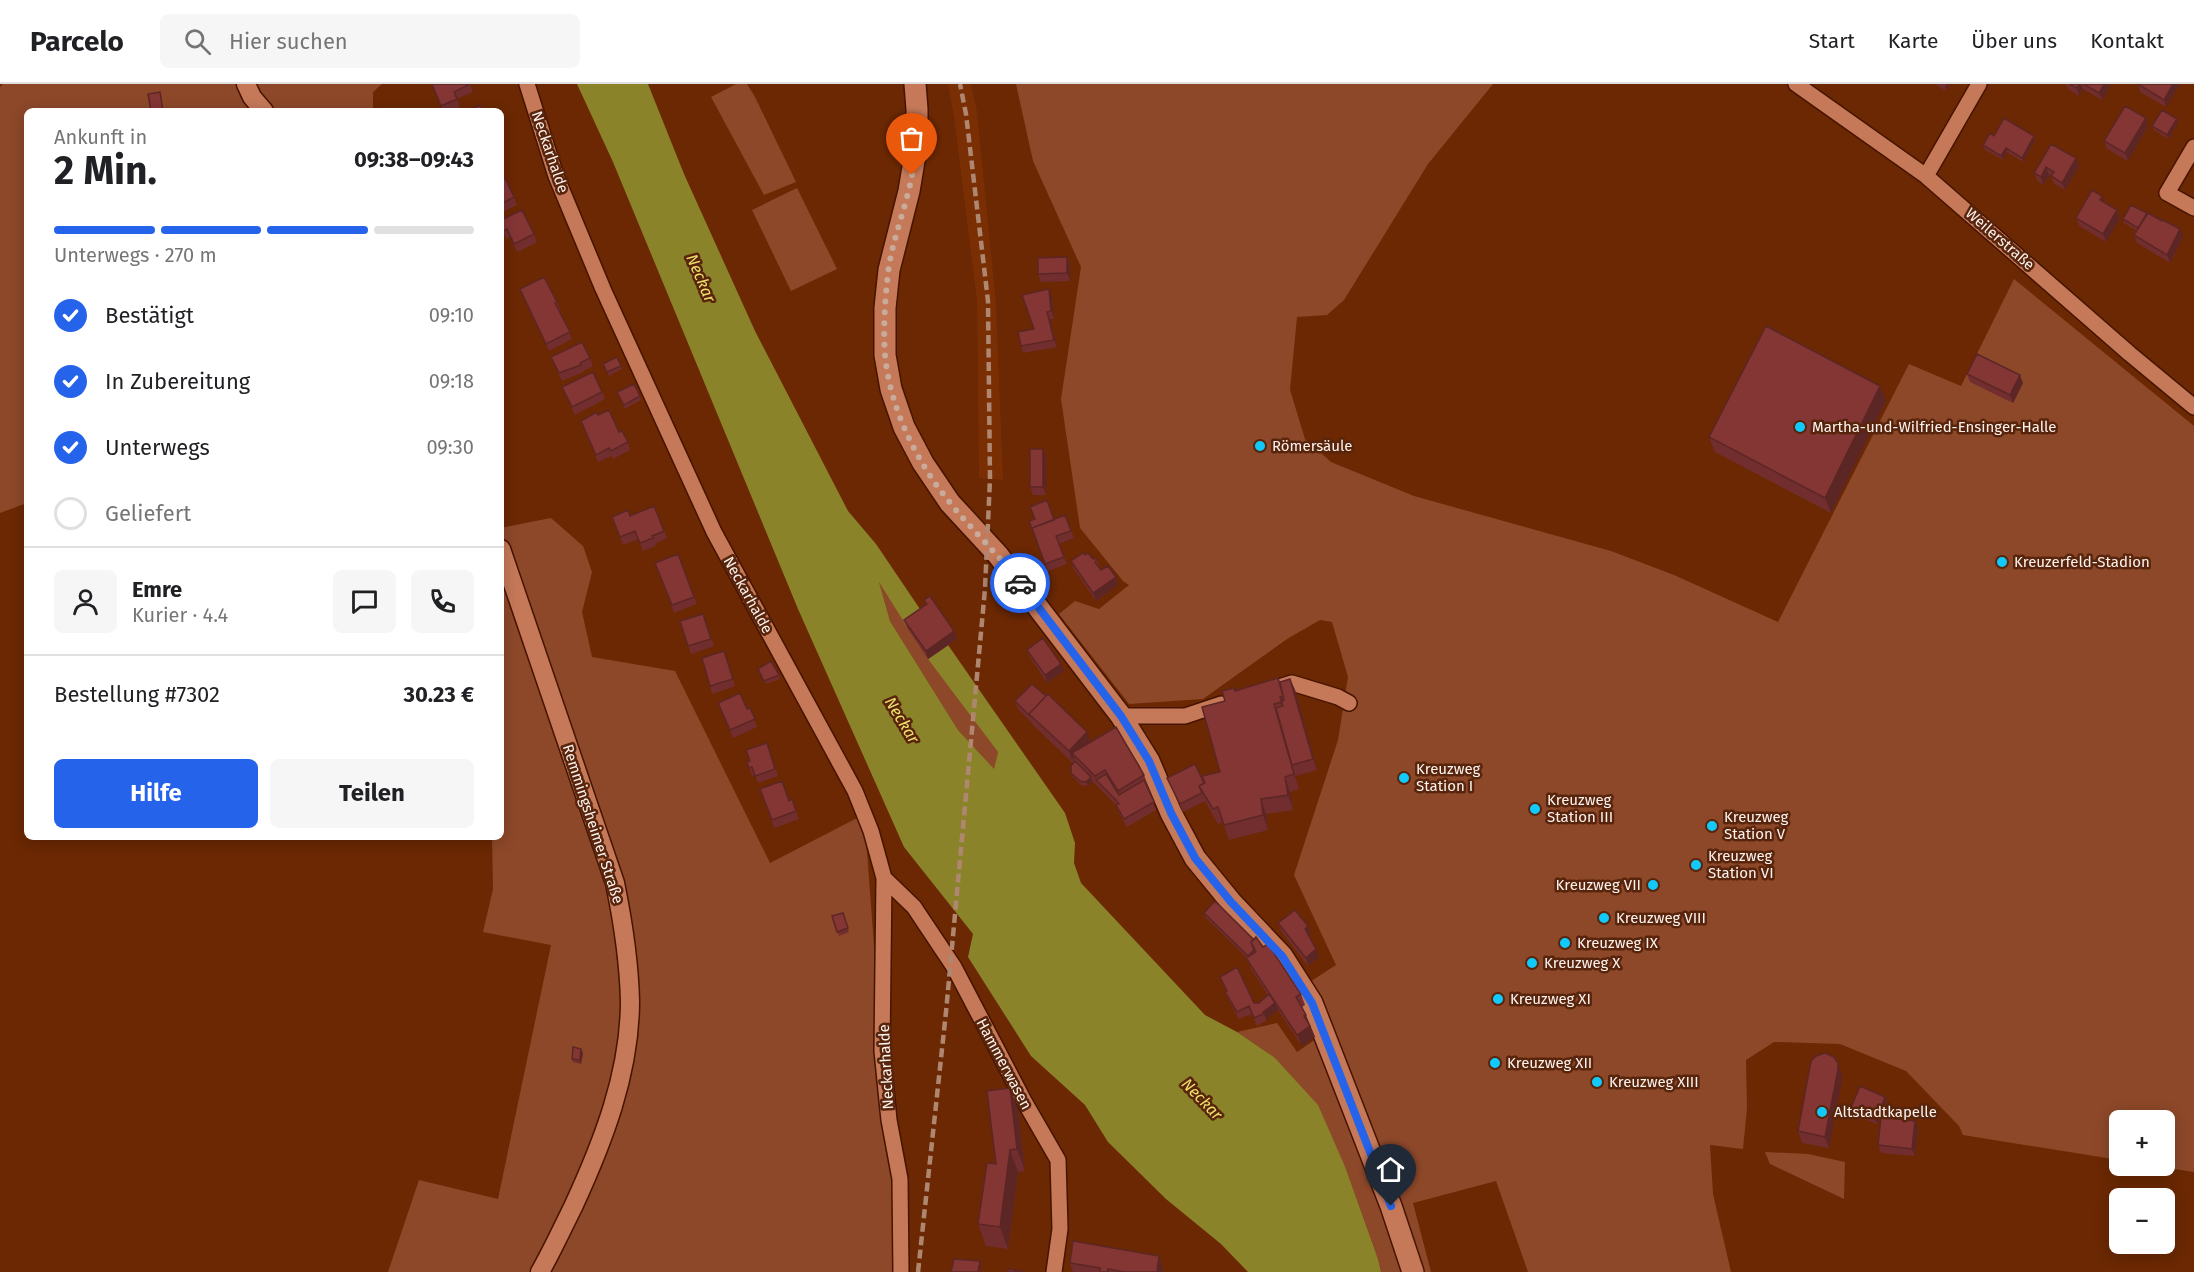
<!DOCTYPE html>
<html lang="de">
<head>
<meta charset="utf-8">
<style>
	:root { --surface:#fff; --page:#f6f6f6; --text:#202124; --muted:#757577; --line:#e0e0e0; --accent:#2563eb }
	body { margin:0; font-family:"Fira Sans",sans-serif; background:var(--page); color:var(--text); height:100vh; display:flex; flex-direction:column; font-size:22px; white-space:nowrap }
	* { box-sizing:border-box; margin:0 }
	p { font-size:20px; color:var(--muted) }
	.icon { flex:none; width:33px; height:33px; fill:none; stroke:currentColor; stroke-width:2; stroke-linecap:round; stroke-linejoin:round }
	.map { position:relative; flex:1; overflow:hidden }
	.panel { position:absolute; left:24px; top:24px; width:480px; height:732px; display:flex; flex-direction:column; background:var(--surface); border-radius:9px; box-shadow:0 3px 15px #0003 }
	.panel>* { flex:none }
	.buttons { position:absolute; left:2109px; top:1026px; display:grid; gap:12px }
	.buttons a { display:grid; place-items:center; width:66px; height:66px; border-radius:9px; background:var(--surface); box-shadow:0 3px 15px #0003; font-size:30px }
	.pin { position:absolute; display:grid; place-items:center; width:51px; height:51px; color:#fff; margin:-62px -26px; border-radius:50% 50% 50% 0; rotate:-45deg; box-shadow:0 0 6px #0007 }
	.pin .icon { rotate:45deg }
	.courier { position:absolute; display:grid; place-items:center; width:60px; height:60px; margin:-30px; border:4px solid #2563eb; border-radius:50%; background:#fff; color:#222; box-shadow:0 2px 8px #0007 }
	.head em { font-style:normal; font-weight:700 }
	.head div { display:flex; flex-direction:column-reverse }
	.head { display:flex; align-items:center; justify-content:space-between; height:102px; padding:0 30px }
	h1 { font-size:39px; font-weight:700; line-height:45px }
	.bar { display:grid; grid-template-columns:repeat(4,1fr); gap:9px 6px; align-content:center; height:72px; padding:0 30px }
	.bar i { height:8px; border-radius:4px; background:var(--line) }
	.bar .on { background:var(--accent) }
	.bar p { grid-column:span 4 }
	.line { display:flex; align-items:center; gap:15px; padding:0 30px; border-top:2px solid var(--line) }
	.line div { flex:1 }
	.round { display:grid; place-items:center; flex:none; width:63px; height:63px; border-radius:9px; background:var(--page) }
	ol { padding:0 30px; list-style:none }
	li { display:flex; align-items:center; gap:18px; height:66px }
	li p { margin-inline-start:auto }
	li .icon { padding:6px; border-radius:50%; background:var(--accent); color:#fff; stroke-width:4 }
	li:last-child { color:var(--muted) }
	li i { width:33px; height:33px; border:3px solid var(--line); border-radius:50% }
	.cta { display:flex; gap:12px; margin-top:auto; padding:12px 30px }
	.cta a { flex:1; height:69px; border-radius:9px; background:var(--accent); color:#fff; font-size:24px; font-weight:700; line-height:69px; text-align:center }
	.cta a+a { background:var(--page); color:var(--text) }
	header { display:flex; align-items:center; gap:36px; box-sizing:border-box; height:84px; padding:0 30px; background:var(--surface); border-bottom:2px solid var(--line) }
	header strong { font-size:28px }
	nav { display:flex; gap:33px; margin-inline-start:auto; font-size:21px }
	.search { width:420px; height:54px; background:var(--page); display:flex; align-items:center; gap:15px; box-sizing:border-box; padding:0 21px; border-radius:9px; color:var(--muted); font-size:22px }
	.map>svg:first-child { display:block }
</style>
</head>
<body>
<header>
<strong>Parcelo</strong>
<div class="search"><svg class="icon" aria-label="search" viewBox="0 0 24 24"><circle cx="10" cy="10" r="6"/><path d="M15 15l6 6"/></svg>Hier suchen</div>
<nav><a>Start</a><a>Karte</a><a>Über uns</a><a>Kontakt</a></nav>
</header>
<div class="map">
<svg width="2194" height="1188" viewBox="0 0 2194 1188">
	<rect width="100%" height="100%" fill="#6b2803"/>
	<path fill="#7a2e04" d="M948,0h23l6,28 19,191 7,177 -24,-2 -2,-178 -23,-183z"/>
	<path fill="#8d4829" d="M3,0h379l-9,8v19h-346v392l-27,10v-426z
		M736,0h11l8,13 41,85 -32,13 -53,-98z
		M1016,0h477l-65,80 -84,136 -17,15 -30,2 -7,73 15,49 26,23 83,34 197,55 63,24 104,47 131,-258 52,22 53,-107 180,147v746l-39,-6h9v-46h-44l-1,40 -156,-25 -4,-9 -53,-55 -66,-27 -66,-2 -28,18 1,48 -4,41 -33,-4 3,49 18,78h-203l-32,-91 -83,22 18,69h-50l-3,-13 -32,-90 -72,-112 -37,-25 40,-9 20,29 22,-15 -20,-48 37,-24 -42,-90 44,-135 10,-63 -16,-55 -12,-2 -33,19 -84,60 -74,5 -70,-90 16,-13 24,8 30,-24 -6,-4 -43,-53 -19,-129 20,-132 -48,-106z
		M797,104l40,81 -46,22 -39,-81z
		M551,434l32,28 9,26 -10,40 10,45 83,14 95,192 91,-47 6,35 9,122 1,110 7,38 10,78 -2,73h-504l31,-92 79,19 53,-254 -68,-13 10,-43 -1,-52h9v-309z
		M878,495l29,48 91,125 -4,18 -36,-40 -68,-109z
		M1765,1068l43,2 37,8 -1,37 -74,-35z"/>
	<path fill="#8b832a" d="M577,0h71l36,90 71,157 93,180 28,33 48,71 -17,12 -28,-45 11,39 68,109 36,39 4,-17 -70,-93 20,-14 117,168 10,30 -1,20 7,20 124,132 32,17 37,25 44,48 28,64 32,90 3,13h-133l-27,-28 -55,-45 -58,-57 -23,-37 -54,-49 -63,-99 5,-23 -69,-87 -106,-238 -185,-447z"/>
	<g fill="none" stroke-linecap="round" stroke-linejoin="round">
		<g stroke="#461400" stroke-width="18">
			<path id="minor" d="M527,0l29,92 47,113 111,243 141,259 16,40 13,47 -2,173 7,69 11,59 1,93
				M1796,0l130,92 204,178 64,53
				M2194,63l-27,46 27,15
				M1926,92l53,-92
				M1273,605l19,-6 46,14 11,6
				M1121,632h64l36,-12
				M884,794l30,29 40,60 70,134 34,59 2,69 -6,43"/>
		</g>
		<g stroke="#461400" stroke-width="21">
			<path id="tertiary" d="M246,0l6,13 12,14
				M501,465l114,334c8,39 14,77 15,118 0,72 -27,141 -57,206 -11,22 -21,44 -33,65"/>
		</g>
		<g stroke="#461400" stroke-width="24">
			<path id="secondary" d="M915,0l2,25v34l-8,48 -20,79 -4,38v47l6,34 13,38 19,36 27,40 48,52 123,161 28,45 22,52 24,45 36,44 51,54 30,47 79,203 22,66"/>
		</g>
		<use href="#minor" stroke="#c57959" stroke-width="15"/>
		<use href="#tertiary" stroke="#c57959" stroke-width="18"/>
		<use href="#secondary" stroke="#c57959" stroke-width="21"/>
		<path stroke="#af8771" stroke-width="4.5" stroke-dasharray="9 4.5" stroke-linecap="butt" d="M918,1188l28,-260 39,-423 5,-110 -2,-178 -22,-187 -6,-30"/>
	</g>
	<path fill="#722e2e" d="M431,0h39l3,8 -16,7 3,8 -10,4h-7z
		M1935,0h15l-4,7z
		M2066,0h45l-9,16 -19,-11 -4,7 -11,-7z
		M2138,0h42l-14,23 -26,-15z
		M2178,39l-10,16 -14,-9 -2,-4z
		M2148,42l-20,35 -21,-12 -3,-8z
		M1994,52h40l1,4 -12,22 -16,-10 -4,8 -19,-11 -1,-4z
		M2051,60l28,22 -14,24 -11,-6 -3,-8 -2,-1 -6,10 -6,-5 -3,-7z
		M501,96l13,17 3,8 -16,8z
		M2105,119l12,7 3,8 -14,24 -27,-16 -3,-8z
		M2123,135l60,18 -13,26 -33,-20 -3,-8 3,-4 -13,-8z
		M501,136l33,14 3,8 -20,10 -7,-15 -4,1 -5,-11z
		M1067,173l3,8v16l-29,1 -3,-8z
		M520,205l37,13 3,8h-1l13,29 -23,12z
		M1052,213l2,22h-4l7,28 -34,6 -2,-7 13,-17z
		M551,273l39,1 3,8 -10,5 1,1 -22,9z
		M603,280l18,2 1,3 -13,7z
		M1967,290l56,9 -10,20 -43,-21z
		M634,300l7,16 -16,9 -8,-17z
		M1880,302l6,15 -55,112 -116,-61 -6,-15z
		M562,303l40,5 3,7 -30,16z
		M598,331l21,17 9,10 2,8 -17,9 -1,-3 -14,6 -17,-41z
		M1043,365l3,8v38h-13l-3,-8z
		M654,422l13,32 -12,6 1,2 -13,5 -5,-12 -15,6 -11,-28 18,-1z
		M1065,431l9,23 -15,6 8,20 -19,7 -19,-50 25,-1z
		M678,470l19,50 -23,9 -19,-50z
		M1085,471l12,5 4,10 15,7 2,8 -22,16 -22,-32 -3,-8z
		M924,516l33,39 -29,20 -21,-32 -3,-7 22,-16z
		M703,530l11,32 -23,8 -11,-33z
		M1027,566l37,21 -17,12 -17,-26z
		M724,567l11,35 -23,8 -2,-8z
		M758,585l21,6 1,4 -14,5z
		M1290,595l5,11 22,80 -21,6 -1,-1 4,14 -9,3 3,18 -27,4 2,16 -39,10 -6,-18 -5,2 -13,-23 -22,11 -16,-34 37,5 16,-11 5,-71 10,-10 45,-9z
		M1015,617l76,41 53,33 4,12h-1l9,23 -29,17 -8,-14 -3,-8 -24,-24 -4,5 -7,-1 -9,-9 -1,-3 3,-10h-1l-40,-38 -1,-2 -14,-14z
		M718,619l29,6 3,-1 7,19 -24,11z
		M767,659l11,33 -20,7 -3,-8 -3,1 -5,-14 3,-1z
		M760,705l29,11 3,-1 7,20 -25,9z
		M843,829l6,19 -10,4 -7,-20z
		M1204,829l50,27 9,7 38,47 4,11 -3,2 13,30 -13,9 -24,-36 -12,9v2l-9,5 -5,-12 -13,5 -11,-20 -3,-7 1,-1 -6,-14 34,26h5l9,-8 -17,-26 -4,-11 -42,-41z
		M1278,839l33,11 -3,2 11,21 -11,9 -27,-35z
		M583,969l-2,11 -8,-2 -1,-3z
		M1842,990v7l-13,67 -27,-5 -4,-12z
		M1010,1004l8,22 7,61 -7,1 -10,77 -22,-3 -8,-22 18,-60z
		M1887,1017l-10,23 -26,-10 -1,-4z
		M1915,1037l3,7 -3,28 -34,-3 -3,-8z
		M1070,1179l93,5v4h-90z"/>
	<path fill="#5c2625" d="M1947,0h3l-4,7 -1,-4z
		M2079,0h2l2,5 -4,7 -2,-8z
		M2104,0h7l-9,16 -3,-7z
		M2173,0h7l-14,23 -2,-7z
		M2146,34l2,8 -20,35 -3,-8z
		M2177,35l1,4 -10,16 -1,-4z
		M2034,52l1,4 -12,22 -1,-4z
		M2006,64l1,4 -4,8 -2,-4z
		M2076,74l3,8 -14,24 -3,-7z
		M2046,83l3,8 -6,10 -2,-8z
		M2102,112l3,7 -5,-3z
		M2117,126l3,8 -14,24 -3,-8z
		M2180,145l3,8 -13,26 -3,-8z
		M1067,173l3,8v16l-3,-8z
		M1049,205l3,8 2,22 -3,-8z
		M1047,228l3,7 7,28 -3,-7z
		M2020,291l3,8 -10,20 -3,-8z
		M1880,302l6,15 -55,112 -6,-15z
		M1043,365l3,8v38l-3,-8z
		M1116,493l2,8 -22,16 -3,-8z
		M954,547l3,8 -29,20 -2,-8z
		M1061,580l3,7 -17,12 -2,-8z
		M1290,595l5,11 22,80 -4,-11z
		M1087,648l4,11 -19,10 3,7 -3,-2 1,5 -4,-12z
		M1292,681l3,10 4,14 -5,-15z
		M1091,693l1,4 -4,5 -2,-4z
		M1285,693l5,15 3,18 -5,-15z
		M1261,715l5,15 2,16 -5,-15z
		M1308,842l3,8 -4,3 -2,-8z
		M1316,865l3,8 -11,9 -2,-8z
		M1275,919l3,7 -12,9 -3,-7z
		M1306,931l9,22 -13,9 -5,-11 7,-19z
		M581,965l2,4 -2,11 -1,-4z
		M1838,979l4,11v7l-13,67 -4,-11z
		M1010,1004l8,22 7,61 -8,-22z
		M1885,1013l2,4 -10,23 -1,-4z
		M1915,1037l3,7 -3,28 -3,-7z
		M1010,1066l8,22 -10,77 -8,-22z
		M1159,1172l4,12v4h-6z
		M980,1177l1,4 -1,7h-2z"/>
	<path fill="#843635" stroke="#5c2625" stroke-width="1.5" d="M432,0h38l-16,8 3,7 -16,7z
		M2069,0h10l-2,4z
		M2084,0h20l-5,9z
		M2138,0h35l-9,16z
		M160,8l3,19h-12l-3,-17z
		M480,21l3,6h-15z
		M2125,22l21,12 -21,35 -21,-12z
		M2162,26l15,9 -10,16 -15,-9z
		M2004,34l30,18 -12,22 -16,-10 -5,8 -18,-11 7,-12 4,3z
		M2051,60l25,14 -14,25 -11,-7 3,-4 -8,-5 -5,10 -7,-4z
		M505,94l9,19 -13,7v-24z
		M2092,106l10,6 -2,4 17,10 -14,24 -27,-16z
		M2131,121l16,8 -9,15 -15,-9z
		M522,126l12,24 -20,10 -7,-15 -3,2 -3,-6v-5z
		M2148,129l14,8 1,-1 17,9 -13,26 -33,-20z
		M1067,173v16l-29,1v-16z
		M544,193l13,25 -2,1 15,29 -24,12 -26,-55z
		M1049,205l2,22 -4,1 7,28 -33,6 -3,-14 16,-3 -12,-34z
		M1766,242l114,60 -55,112 -116,-61z
		M582,258l8,16 -10,5 1,2 -22,8 -8,-16z
		M1977,270l43,21 -10,20 -43,-21z
		M617,273l4,9 -14,6 -4,-8z
		M593,288l9,20 -30,15 -10,-20z
		M634,300l6,12 -16,9 -7,-13z
		M609,326l10,22 3,-1 6,11 -17,9 -2,-3 -13,7 -15,-34 16,-9 1,3z
		M1030,365h13v38h-13z
		M1047,416l7,20 -22,8 1,4 -4,-11 6,-2 -5,-12z
		M654,422l10,25 -12,5 1,2 -13,5 -5,-12 -15,6 -8,-20 16,-7 2,6z
		M1065,431l6,16 -15,5 8,21 -19,7 -13,-36z
		M1083,469l2,2 3,-2 5,6 2,-1 2,2 -2,2 6,8 7,-4 8,11 -23,16 -22,-32z
		M678,470l16,43 -22,8 -17,-42z
		M930,512l24,35 -28,20 -22,-31 23,-16 -3,-4z
		M703,530l8,25 -23,7 -8,-25z
		M1043,554l18,26 -16,11 -18,-25z
		M724,567l9,28 -23,7 -8,-28z
		M771,577l8,14 -15,6 -6,-12z
		M1278,594l5,18 -3,1 2,5 -8,2 20,70 -9,3 3,18 -27,4 2,16 -39,10 -6,-18 -5,2 -14,-23 6,-3 -3,-7 18,-4 -18,-65 23,-6 -3,-10 12,-3 1,3z
		M1290,595l23,80 -21,6 -16,-57 7,-2 -2,-5 3,-1 -4,-18z
		M1032,600l14,12 -17,18v1l-14,-14z
		M740,609l7,16 3,-1 5,11 -25,11 -12,-27z
		M1048,610l39,38 -18,19 -40,-37z
		M1116,643l28,48 -26,16 -13,-21 -10,6 -23,-23z
		M767,659l8,26 -20,7 -3,-9 -3,1 -2,-6 3,-1 -4,-11z
		M1075,677l16,16 -5,5 -6,-1 -9,-8v-7z
		M1195,680l9,19 -5,3 3,7 -22,11 -13,-26z
		M1106,690l13,21 25,-15 10,22 -30,17 -8,-14 3,-1 -4,-5 -19,-19z
		M782,697l7,20 3,-2 4,12 -24,9 -12,-31z
		M1215,817l39,39 -3,2 3,8 -6,6 -44,-43z
		M1295,826l13,16 -3,3 11,20 -10,9 -28,-35z
		M843,829l5,15 -11,4 -5,-16z
		M1256,853l7,10 5,-3 33,50 -5,3 10,18 -2,1 6,10 -13,9 -51,-77 10,-6 -5,-10z
		M1237,883l17,36h5l10,-9 6,9 -12,9v2l-9,4 -5,-12 -12,6 -12,-20 2,-1 -7,-14z
		M573,963l8,2 -1,11 -8,-1z
		M1825,969l9,4 4,6v6l-13,68 -27,-6 13,-70 5,-5z
		M1860,1002l25,11 -9,23 -26,-10z
		M1010,1004l7,61 -7,1 -10,77 -22,-3 9,-61 9,1 -9,-73z
		M1881,1033l34,4 -3,28 -34,-4z
		M1073,1157l86,15 -2,16h-34l-15,-3v3h-8v-4l-30,-5z
		M954,1175l26,2 -2,11h-27z
		M1008,1185l16,3h-16z"/>
	<g fill="none" stroke-linecap="round" stroke-linejoin="round">
		<path stroke="#c9ab9c" stroke-width="6" stroke-dasharray="0 10.8" d="M912,91c-6,33 -20,65 -24,98 -3,27 -5,56 -3,82 5,54 32,108 66,149 22,27 48,51 69,79"/>
		<path stroke="#2563eb" stroke-width="8" d="M1020,499l101,133 28,45 22,52 24,45 36,44 51,54 30,47 79,203"/>
	</g>
	<g fill="#11cafb" stroke="#58240b" stroke-width="2">
		<circle cx="1800" cy="343" r="6"/>
		<circle cx="1260" cy="362" r="6"/>
		<circle cx="2002" cy="478" r="6"/>
		<circle cx="1404" cy="694" r="6"/>
		<circle cx="1535" cy="725" r="6"/>
		<circle cx="1712" cy="742" r="6"/>
		<circle cx="1696" cy="781" r="6"/>
		<circle cx="1653" cy="801" r="6"/>
		<circle cx="1604" cy="834" r="6"/>
		<circle cx="1565" cy="859" r="6"/>
		<circle cx="1532" cy="879" r="6"/>
		<circle cx="1498" cy="915" r="6"/>
		<circle cx="1495" cy="979" r="6"/>
		<circle cx="1597" cy="998" r="6"/>
		<circle cx="1822" cy="1028" r="6"/>
	</g>
	<g text-anchor="middle" dominant-baseline="central" stroke-width="5" stroke-linejoin="round" paint-order="stroke">
		<g font-size="15" fill="#fbf2ee" stroke="#58240b">
			<text transform="translate(550 68) rotate(71)">Neckarhalde</text>
			<text transform="translate(2000 155) rotate(41)">Weilerstraße</text>
			<text transform="translate(748 511) rotate(61)">Neckarhalde</text>
			<text transform="translate(593 740) rotate(72)">Remmingsheimer Straße</text>
			<text transform="translate(1004 980) rotate(62)">Hammerwasen</text>
			<text transform="translate(886 983) rotate(-93)">Neckarhalde</text>
		</g>
		<g font-size="15" fill="#fbf2ee" stroke="#58240b" text-anchor="start">
			<text x="1812" y="343">Martha-und-Wilfried-Ensinger-Halle</text>
			<text x="1272" y="362">Römersäule</text>
			<text x="2014" y="478">Kreuzerfeld-Stadion</text>
			<text x="1416" y="685">Kreuzweg<tspan x="1416" dy="17">Station I</tspan></text>
			<text x="1547" y="716">Kreuzweg<tspan x="1547" dy="17">Station III</tspan></text>
			<text x="1724" y="733">Kreuzweg<tspan x="1724" dy="17">Station V</tspan></text>
			<text x="1708" y="772">Kreuzweg<tspan x="1708" dy="17">Station VI</tspan></text>
			<text x="1641" y="801" text-anchor="end">Kreuzweg VII</text>
			<text x="1616" y="834">Kreuzweg VIII</text>
			<text x="1577" y="859">Kreuzweg IX</text>
			<text x="1544" y="879">Kreuzweg X</text>
			<text x="1510" y="915">Kreuzweg XI</text>
			<text x="1507" y="979">Kreuzweg XII</text>
			<text x="1609" y="998">Kreuzweg XIII</text>
			<text x="1834" y="1028">Altstadtkapelle</text>
		</g>
		<g font-size="16" font-style="italic" fill="#ece06c" stroke="#58240b">
			<text transform="translate(701 194) rotate(67)">Neckar</text>
			<text transform="translate(902 636) rotate(59)">Neckar</text>
			<text transform="translate(1202 1015) rotate(46)">Neckar</text>
		</g>
	</g>
</svg>
<div class="buttons">
<a>+</a>
<a>−</a>
</div>
<div class="pin" style="left:912px;top:91px;background:#ea580c"><svg class="icon" aria-label="bag" viewBox="0 0 24 24"><path d="M5 8h14l-1 12H6zM9 8a3 3 0 0 1 6 0"/></svg></div>
<div class="pin" style="left:1391px;top:1122px;background:#1f2937"><svg class="icon" aria-label="home" viewBox="0 0 24 24"><path d="M3 11l9-7 9 7M6 9v11h12V9"/></svg></div>
<div class="courier" style="left:1020px;top:499px"><svg class="icon" aria-label="car" viewBox="0 0 24 24"><path d="M5 17H2v-5l4-1 3-4h7l3 4 3 1v5h-3M9 17h6M6 11h13"/><circle cx="7" cy="17" r="2"/><circle cx="17" cy="17" r="2"/></svg></div>
<section class="panel">
<div class="head"><div><h1>2 Min.</h1><p>Ankunft in</p></div><em>09:38–09:43</em></div>
<div class="bar"><i class="on"></i><i class="on"></i><i class="on"></i><i></i><p>Unterwegs · 270 m</p></div>
<ol>
<li><svg class="icon" aria-label="check" viewBox="0 0 24 24"><path d="M5 12l5 5 9-10"/></svg>Bestätigt<p>09:10</p></li>
<li><svg class="icon" aria-label="check" viewBox="0 0 24 24"><path d="M5 12l5 5 9-10"/></svg>In Zubereitung<p>09:18</p></li>
<li><svg class="icon" aria-label="check" viewBox="0 0 24 24"><path d="M5 12l5 5 9-10"/></svg>Unterwegs<p>09:30</p></li>
<li><i></i>Geliefert</li>
</ol>
<div class="line" style="height:108px"><a class="round"><svg class="icon" aria-label="person" viewBox="0 0 24 24"><circle cx="12" cy="8" r="4"/><path d="M4 21q1-7 8-7t8 7"/></svg></a><div><b>Emre</b><p>Kurier · 4.4</p></div><a class="round"><svg class="icon" aria-label="chat" viewBox="0 0 24 24"><path d="M4 5h16v11H9l-5 4z"/></svg></a><a class="round"><svg class="icon" aria-label="phone" viewBox="0 0 24 24"><path d="M5 4h4l2 5-3 2q2 4 5 5l2-3 5 2v4C11 20 4 13 5 4z"/></svg></a></div>
<div class="line" style="height:78px"><div>Bestellung #7302</div><b>30.23 €</b></div>
<div class="cta"><a>Hilfe</a><a>Teilen</a></div>
</section>
</div>
</body>
</html>
